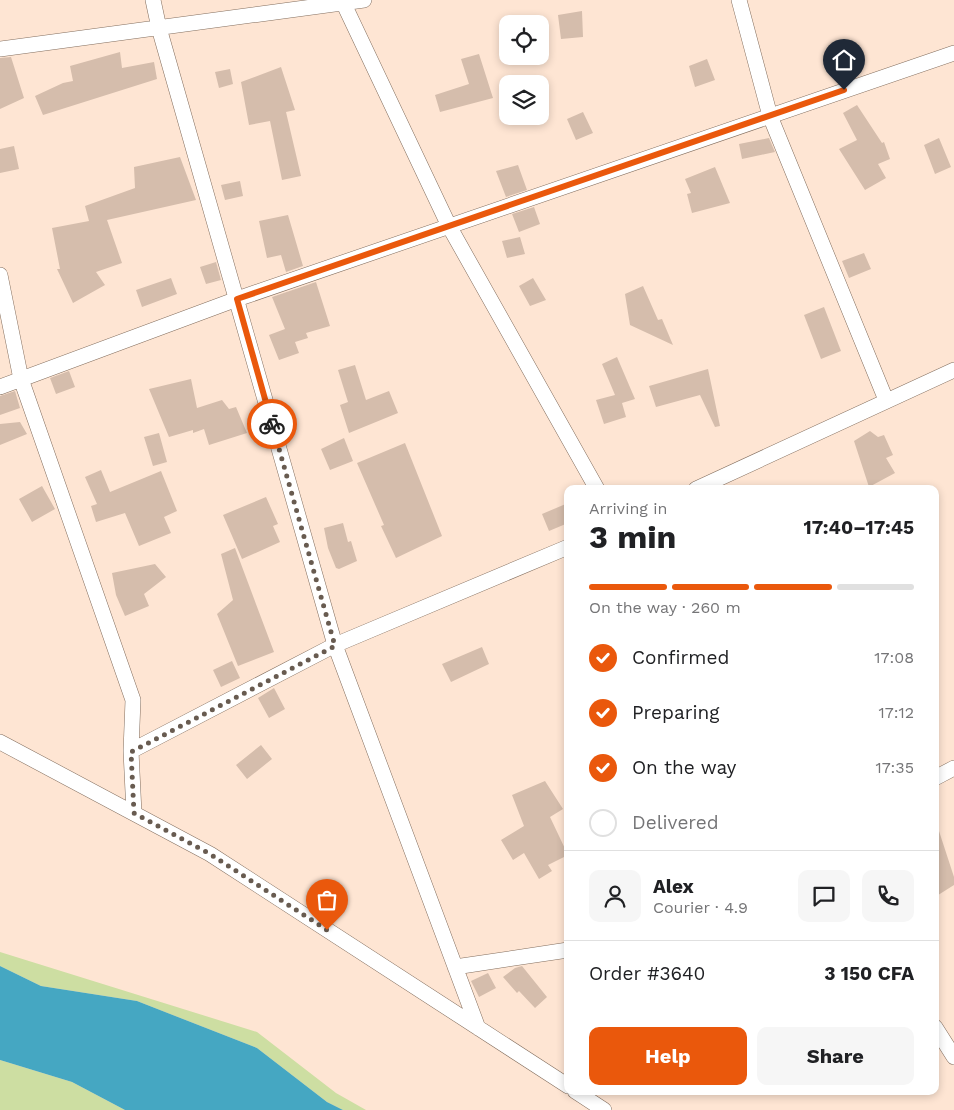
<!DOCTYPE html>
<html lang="en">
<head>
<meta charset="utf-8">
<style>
	:root { --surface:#fff; --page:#f6f6f6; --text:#202124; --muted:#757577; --line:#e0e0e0; --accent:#ea580c }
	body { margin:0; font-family:"Work Sans",sans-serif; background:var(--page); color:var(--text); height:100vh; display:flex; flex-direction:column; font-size:19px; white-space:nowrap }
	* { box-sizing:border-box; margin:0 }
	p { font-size:16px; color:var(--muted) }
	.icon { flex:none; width:28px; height:28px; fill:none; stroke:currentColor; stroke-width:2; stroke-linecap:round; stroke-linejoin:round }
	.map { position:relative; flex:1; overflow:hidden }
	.side { position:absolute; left:564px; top:485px; width:375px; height:610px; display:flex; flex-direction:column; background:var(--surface); border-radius:10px; box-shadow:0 2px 8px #0003 }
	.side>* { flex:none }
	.controls { position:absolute; left:499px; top:15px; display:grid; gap:10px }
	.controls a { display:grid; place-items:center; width:50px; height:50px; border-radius:10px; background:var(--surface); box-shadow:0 2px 8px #0003; font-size:25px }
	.pin { position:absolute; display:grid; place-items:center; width:42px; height:42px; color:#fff; margin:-51px -21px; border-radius:50% 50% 50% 0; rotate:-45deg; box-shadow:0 0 5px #0007 }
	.pin .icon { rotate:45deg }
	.courier { position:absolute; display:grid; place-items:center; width:50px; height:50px; margin:-25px; border:4px solid #ea580c; border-radius:50%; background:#fff; color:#222; box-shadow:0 1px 6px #0007 }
	.summary em { font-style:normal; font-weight:700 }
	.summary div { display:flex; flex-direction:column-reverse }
	.summary { display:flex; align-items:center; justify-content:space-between; height:85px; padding:0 25px }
	h1 { font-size:32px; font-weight:700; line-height:38px }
	.bar { display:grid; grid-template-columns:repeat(4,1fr); gap:8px 5px; align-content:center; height:60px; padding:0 25px }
	.bar i { height:6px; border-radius:4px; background:var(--line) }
	.bar .current { background:var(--accent) }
	.bar p { grid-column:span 4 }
	.line { display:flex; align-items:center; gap:12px; padding:0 25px; border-top:1px solid var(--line) }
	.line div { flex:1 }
	.round { display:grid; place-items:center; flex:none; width:52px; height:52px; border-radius:10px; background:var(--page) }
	ol { padding:0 25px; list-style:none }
	li { display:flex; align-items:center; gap:15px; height:55px }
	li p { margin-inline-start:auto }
	li .icon { padding:5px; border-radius:50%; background:var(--accent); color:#fff; stroke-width:4 }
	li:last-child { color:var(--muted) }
	li i { width:28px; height:28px; border:2px solid var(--line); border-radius:50% }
	.button { display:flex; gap:10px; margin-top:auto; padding:10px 25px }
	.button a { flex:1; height:58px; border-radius:10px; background:var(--accent); color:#fff; font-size:20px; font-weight:700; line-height:58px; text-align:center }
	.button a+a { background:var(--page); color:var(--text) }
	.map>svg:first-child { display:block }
</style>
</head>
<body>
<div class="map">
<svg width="954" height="1110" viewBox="0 0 954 1110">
	<rect width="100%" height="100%" fill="#fee5d3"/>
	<path fill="#cddea2" d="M0,952l257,80 79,61 30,17h-23l-16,-8 -70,-54 -120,-47 -96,-15 -41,-20z
		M0,1060l72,22 53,28h-125z"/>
	<path fill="#45a7c2" d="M0,966l41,20 96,15 120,47 70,54 16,8h-218l-53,-28 -72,-22z"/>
	<path fill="#d5bdac" d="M582,11l1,26 -22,2 -3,-24z
		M120,52l2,16 32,-6 3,17 -114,36 -8,-19 28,-13 10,-2 -3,-15z
		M479,54l14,44 -53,14 -5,-17 34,-11 -8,-25z
		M11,57l13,41 -24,11v-51z
		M707,59l8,21 -20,7 -6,-21z
		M281,67l14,43 -9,2 15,64 -19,4 -12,-59 -21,4 -8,-43z
		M230,69l3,15 -14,4 -4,-16z
		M857,105l25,38 2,-1 6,17 -12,5 8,14 -21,12 -26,-41 18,-9 -14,-27z
		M583,112l10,21 -17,7 -9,-21z
		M769,138l6,14 -33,7 -3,-15z
		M939,138l12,29 -16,7 -11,-29z
		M14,146l5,23 -19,4v-24z
		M180,157l16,43 -89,20 15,43 -26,9 9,13 -32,18 -16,-34h3l-8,-41 37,-7 -4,-15 50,-18 -1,-21z
		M518,165l9,25 -21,7 -10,-26z
		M715,167l15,36 -38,10 -5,-19 4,-1 -6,-14z
		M240,181l3,15 -18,4 -4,-15z
		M534,207l6,17 -21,8 -7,-18z
		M288,215l15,51 -17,6 -5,-17 -14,3 -8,-37z
		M520,237l5,17 -18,4 -5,-17z
		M864,253l7,16 -22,9 -7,-17z
		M216,262l5,18 -15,4 -6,-17z
		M171,278l6,16 -35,13 -6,-17z
		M533,278l13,22 -16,6 -11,-20z
		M316,282l14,44 -24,7 2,5 -13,4 4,11 -20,7 -10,-25 16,-6 -13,-32z
		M643,286l15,34 4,-1 11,26 -43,-20 -5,-31z
		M824,307l17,44 -20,8 -17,-44z
		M617,357l18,42 -13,4 4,14 -22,7 -8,-24 19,-5 -13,-31z
		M355,365l11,35 23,-9 9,22 -49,20 -9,-28 8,-3 -10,-32z
		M708,369l12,57 -5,1 -15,-32 -44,12 -7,-21z
		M69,371l6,16 -19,7 -6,-16z
		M191,379l6,29 25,-8 7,9 7,-2 11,26 -38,12 -5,-16 -11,4v-3l-24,7 -20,-48z
		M15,391l5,17 -20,7v-19z
		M20,422l7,12 -27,11v-21z
		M870,431l8,6 6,-2 9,20 -7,3 9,15 -26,14 -15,-46z
		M159,433l8,29 -14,4 -9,-29z
		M344,438l9,23 -23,9 -9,-21z
		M405,443l37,93 -46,22 -15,-32 3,-1 -27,-62z
		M101,470l9,22 51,-21 16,40 -13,6 7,16 -32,13 -14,-33 -29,9 -5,-16 6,-2 -12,-27z
		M42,486l13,23 -23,13 -13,-23z
		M266,497l12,27 -5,2 7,16 -38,17 -19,-44z
		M568,503v20l-19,8 -7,-17z
		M343,523l5,19 3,-1 6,20 -18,8 -3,-1 -8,-20 -4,-20z
		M235,548l39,104 -36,14 -21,-52 16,-14 -12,-46z
		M155,564l11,13 -22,17 5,12 -24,10 -9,-21 -4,-22z
		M482,647l7,17 -38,18 -9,-18z
		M232,661l8,17 -19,9 -8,-17z
		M274,688l11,21 -16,9 -11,-20z
		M261,745l11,14 -25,20 -11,-14z
		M545,781l18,28 -13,8 18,38 -20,10 4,6 -13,8 -15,-26 -11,7 -12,-20 23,-14 -12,-31z
		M938,828l16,49v8l-19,12v-68z
		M522,966l25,31 -12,11 -16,-17 -2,2 -14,-16 12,-9z
		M488,973l8,15 -17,9 -8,-16z"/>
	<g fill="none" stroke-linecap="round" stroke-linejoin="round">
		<g stroke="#836e5e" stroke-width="16">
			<path id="street" d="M153,0l6,28 176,617 143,383
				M342,0l107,226 148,263
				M739,0l31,116 116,284
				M0,49l364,-49
				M0,275l21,104 112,321 -2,51 3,62
				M0,387l237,-88 717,-246
				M696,489l258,-119
				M0,742l210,112 358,232
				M131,751l204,-106 233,-98
				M935,778l19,-10
				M455,967l113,-17
				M935,1027l19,30
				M575,1091l29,19"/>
		</g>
		<use href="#street" stroke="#fff" stroke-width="15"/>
	</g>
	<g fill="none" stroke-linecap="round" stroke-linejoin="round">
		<path stroke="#685b50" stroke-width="5" stroke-dasharray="0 9" d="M272,424l63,222 -204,106 3,61 76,41 117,76"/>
		<path stroke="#ea580c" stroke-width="6" d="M272,424l-35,-125 607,-209"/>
	</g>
</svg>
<div class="controls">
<a><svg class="icon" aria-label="locate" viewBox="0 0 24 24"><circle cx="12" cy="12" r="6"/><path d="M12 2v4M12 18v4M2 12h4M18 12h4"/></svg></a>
<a><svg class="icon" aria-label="layers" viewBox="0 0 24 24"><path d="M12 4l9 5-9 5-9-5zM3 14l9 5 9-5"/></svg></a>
</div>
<div class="pin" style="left:327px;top:930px;background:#ea580c"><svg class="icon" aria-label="bag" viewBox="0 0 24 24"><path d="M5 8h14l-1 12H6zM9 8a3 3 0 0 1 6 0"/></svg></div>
<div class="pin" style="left:844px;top:90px;background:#1f2937"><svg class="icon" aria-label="home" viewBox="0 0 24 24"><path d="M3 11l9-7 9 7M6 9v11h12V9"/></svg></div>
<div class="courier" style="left:272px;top:424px"><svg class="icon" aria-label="bike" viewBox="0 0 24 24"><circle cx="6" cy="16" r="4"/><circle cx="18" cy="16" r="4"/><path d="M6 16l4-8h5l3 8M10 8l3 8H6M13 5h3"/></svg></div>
<section class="side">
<div class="summary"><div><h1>3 min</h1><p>Arriving in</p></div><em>17:40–17:45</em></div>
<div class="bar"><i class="current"></i><i class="current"></i><i class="current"></i><i></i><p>On the way · 260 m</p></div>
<ol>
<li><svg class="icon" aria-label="check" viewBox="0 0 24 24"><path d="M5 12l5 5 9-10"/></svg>Confirmed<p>17:08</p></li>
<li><svg class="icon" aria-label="check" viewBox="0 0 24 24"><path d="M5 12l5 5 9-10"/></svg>Preparing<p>17:12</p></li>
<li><svg class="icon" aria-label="check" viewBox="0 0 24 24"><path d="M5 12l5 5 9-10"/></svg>On the way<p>17:35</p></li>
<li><i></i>Delivered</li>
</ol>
<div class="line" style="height:90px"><a class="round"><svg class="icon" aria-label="person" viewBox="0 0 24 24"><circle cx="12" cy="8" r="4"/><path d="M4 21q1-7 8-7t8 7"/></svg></a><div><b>Alex</b><p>Courier · 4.9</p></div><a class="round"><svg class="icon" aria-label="chat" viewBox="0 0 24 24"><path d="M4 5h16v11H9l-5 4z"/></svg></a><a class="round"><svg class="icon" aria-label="phone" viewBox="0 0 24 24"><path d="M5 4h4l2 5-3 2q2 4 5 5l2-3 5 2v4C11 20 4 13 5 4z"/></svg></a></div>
<div class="line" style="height:65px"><div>Order #3640</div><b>3 150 CFA</b></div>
<div class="button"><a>Help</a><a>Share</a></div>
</section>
</div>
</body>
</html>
